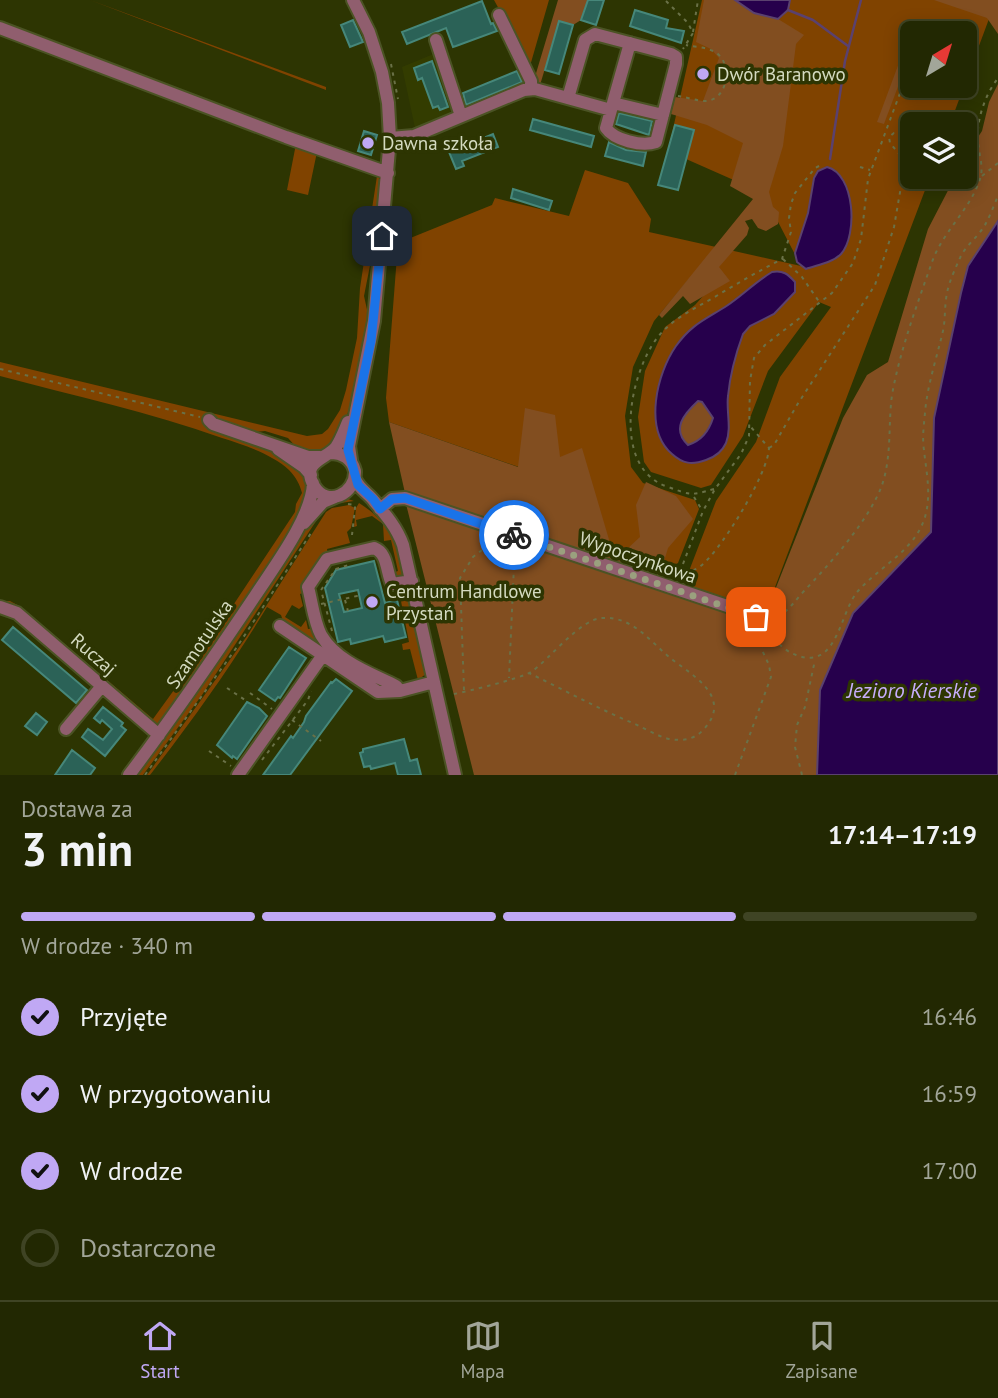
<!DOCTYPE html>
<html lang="pl">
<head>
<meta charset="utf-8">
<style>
	:root { --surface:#222802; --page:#2e3411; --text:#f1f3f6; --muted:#a2a699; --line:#3f4424; --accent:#c0a8f4 }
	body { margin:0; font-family:"PT Sans",sans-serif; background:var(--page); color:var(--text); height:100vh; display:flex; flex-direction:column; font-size:26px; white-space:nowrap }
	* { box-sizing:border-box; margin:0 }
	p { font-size:23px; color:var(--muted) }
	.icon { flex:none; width:38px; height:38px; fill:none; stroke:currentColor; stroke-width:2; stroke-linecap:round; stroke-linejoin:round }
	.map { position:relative; height:775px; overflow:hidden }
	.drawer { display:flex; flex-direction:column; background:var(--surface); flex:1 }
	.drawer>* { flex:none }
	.needle { width:46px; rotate:38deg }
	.buttons { position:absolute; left:900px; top:21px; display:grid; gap:14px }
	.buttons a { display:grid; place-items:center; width:77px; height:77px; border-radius:10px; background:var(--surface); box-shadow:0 4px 18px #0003,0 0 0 2px var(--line); font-size:35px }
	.pin { position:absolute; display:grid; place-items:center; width:60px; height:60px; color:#fff; margin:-30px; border-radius:14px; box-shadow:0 4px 10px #0006 }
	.courier { position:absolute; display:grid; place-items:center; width:70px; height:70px; margin:-35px; border:5px solid #1a73e8; border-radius:50%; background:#fff; color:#222; box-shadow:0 2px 9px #0007 }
	.overview em { font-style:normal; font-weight:700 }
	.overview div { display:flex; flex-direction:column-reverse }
	.overview { display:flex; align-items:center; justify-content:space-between; height:119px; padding:0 21px }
	h1 { font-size:46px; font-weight:700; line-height:52px }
	.bar { display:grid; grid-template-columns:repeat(4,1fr); gap:10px 7px; align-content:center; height:84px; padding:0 21px }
	.bar i { height:9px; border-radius:5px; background:var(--line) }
	.bar .selected { background:var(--accent) }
	.bar p { grid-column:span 4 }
	ol { padding:0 21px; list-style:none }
	li { display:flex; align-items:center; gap:21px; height:77px }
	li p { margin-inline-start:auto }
	li .icon { padding:7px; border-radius:50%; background:var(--accent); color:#111; stroke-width:4 }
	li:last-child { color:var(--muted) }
	li i { width:38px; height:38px; border:4px solid var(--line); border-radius:50% }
	.dock { display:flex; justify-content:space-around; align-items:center; height:98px; border-top:2px solid var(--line); background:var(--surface); font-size:19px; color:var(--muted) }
	.dock a { display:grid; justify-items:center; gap:4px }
	.dock .selected { color:var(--accent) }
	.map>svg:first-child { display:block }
</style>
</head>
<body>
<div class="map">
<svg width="998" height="775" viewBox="0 0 998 775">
	<rect width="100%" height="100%" fill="#2d3502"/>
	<path fill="#333c00" d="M436,53l20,59 -41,16 -13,-61z"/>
	<path fill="#804300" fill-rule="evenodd" d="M90,0l236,87v3z
		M494,0h55l-19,66z
		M702,0h294l-46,124h-38v53h18l-164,434 -82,-27 32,-83 40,-59 24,-65 51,-70 -12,-5 -51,69 -25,65 -32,49 -10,3 -50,-16 -7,-10 -6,-45 7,-46 20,-44 30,-22 9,-10 -16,-15 -34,41 -21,46 -8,49 6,51 12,16 52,17 4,9 -21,54 -9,5 -120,-40 -30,-61 -130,-45 -3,-24 12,-155 94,-38 3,-7 74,18 16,-46 43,13 23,36 -2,13 152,34 -38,-73 -95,-42zM912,33h52v53h-52z
		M296,144l21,8 -9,43 -21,-5z
		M380,173l-5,67 -11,56 4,18 -1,17 -13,65 -16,43 -8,10 -17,5 -16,-6 -9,-10 -23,-7 -10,1 -49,-15 68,34 32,23 3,21 -24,45 -47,72 -78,112h-7l-131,-112 -11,-8h-11v-3h10l11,6 132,112 55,-76 87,-131 1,-8 6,-11c-2,-8 -6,-16 -13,-23 -17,-16 -45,-25 -67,-32 -72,-26 -148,-42 -222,-62v-14l307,74 15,-2 6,-5 12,-19 6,-20 11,-52 3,-50 17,-112z
		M345,498l9,3 -20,3 -10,5 -122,186 -59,80h-8l175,-253 12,-15z
		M359,503c31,20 37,36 45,71l-1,2 -7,2 -4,-5 6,-2 -7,-31 -7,1 -1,-17 -11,-8 -16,4 1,6 -3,1 2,-19z
		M349,505l6,3 -4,20 -4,4 3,11 -23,6 1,6 -22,37 -6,2 3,12 -4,3 -7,-4 -7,12 16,10 5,-7 2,9 7,-1 11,25 -42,-29 -3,-9 -14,-8c-35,58 -75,114 -117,168h-3l100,-139 79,-124 6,-4z
		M401,588h4l5,4 17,81 -9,7 -8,-31 -7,1 -1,-6 7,-2 -10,-51z"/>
	<path fill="#824e20" d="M558,0h30l-7,20 -8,5 -14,-3 -19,63 -6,-5z
		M704,0h31l19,13 24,6 26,16 -8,9 -13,102 -14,46 4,15 6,5 -1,12 -12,7 -8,-3 -6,-9 -7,2 4,7 -2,7 -28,32 11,14 -40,23 -7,-8 -21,22 -3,-3 94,-116 -23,-13 13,-43 -36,-18 -36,-11 4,-17 28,4 16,-43 -8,-9 -15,-7z
		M934,0h64v34l-11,-16z
		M906,44l6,1v4l-28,75 -7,-2z
		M998,84v137l-30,45 -7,27 -27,125 -3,115 -78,81 -33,76 -3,85h-343l-68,-271 356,119 81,-205 24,-43 21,-13 40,-133 27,-52h9v-19l18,-27 7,-29z
		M698,401l4,1 11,16c-4,13 -12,23 -25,27 -17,-17 -3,-30 10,-44z
		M525,408l30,7 5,42 22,-9 28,95 6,5 10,2 14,-13 -4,-32 10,-23 30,14 17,23 -25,29 -9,30 -254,-85 -16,-71 129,45z"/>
	<path fill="#26004c" stroke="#5a416f" stroke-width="2" fill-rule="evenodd" d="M735,0h55l-2,10 -10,9 -24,-6z
		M827,167c28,7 31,68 14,87 -9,9 -24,11 -35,15l-9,-7 -2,-9 13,-40 6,-35 4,-7z
		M998,221v554h-181l3,-85 33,-77 78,-81 3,-114 27,-125 7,-27z
		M772,272c11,-2 16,2 23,10v10l-21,22 -24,12 -7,8c-7,19 -13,41 -15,62 -2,15 4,32 -2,47 -4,9 -11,14 -20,17 -14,5 -23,4 -34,-6 -29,-25 -15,-81 4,-108 15,-21 28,-26 49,-39 17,-11 30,-25 47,-35zM698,401l4,1 11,16c-4,13 -12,23 -25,27 -17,-16 -4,-31 10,-44z"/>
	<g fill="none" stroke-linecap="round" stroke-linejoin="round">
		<path stroke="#5a416f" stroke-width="2.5" d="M788,10l25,10 35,26
			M830,159l15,-98 16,-61"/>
	</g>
	<path fill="#2b6257" stroke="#46877a" stroke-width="2" fill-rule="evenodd" d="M588,0h16l-8,25 -15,-5z
		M482,1l9,23 2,-1 4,8 -41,15 -3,1 -7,-19 -39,16 -5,-12z
		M635,10l33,10 -2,8 18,3 -3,12 -51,-17z
		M353,20l10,22 -13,5 -9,-22z
		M559,21l14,4 -14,49 -14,-4z
		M432,61l16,46 -8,3 -2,-4 -5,2 -11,-30 -4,2 -4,-12z
		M517,71l5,11 -56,23 -3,-12z
		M619,113l33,8 -3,14 -33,-11z
		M533,119l61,17 -3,11 -61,-17z
		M675,125l19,5 -16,60 -20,-5z
		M364,131l13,4 -6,20 -13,-4z
		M493,134l5,13 -36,14 2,5 -8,3 -7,-17z
		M609,142l17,8 20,2 -3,14 -38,-10z
		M513,189l39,12 -3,9 -38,-12z
		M374,561l11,42 12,-3 9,37 -21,5 -2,-6 -32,8 -1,-5 -12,3 -13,-54 11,-18zM358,590l4,18 -18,4 -5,-18z
		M13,627l74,63 -11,13 -74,-63z
		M289,647l17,11 -26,40 -2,-1 -3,4 -16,-11z
		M336,679l16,12 -62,84h-27l28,-39 2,2 11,-16 2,-6 25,-34 1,1z
		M247,702l12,6 8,8 -30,43 -4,-3 -1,2 -15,-13z
		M103,707l20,16 -2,3 5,4 -21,26 -23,-19 6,-8 15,11 9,-11 -10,-9 -2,3 -6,-5z
		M36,713l11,9 -10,13 -12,-9z
		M404,739l6,22 7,-2 4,16h-23l-3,-12 -24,6 -1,-3 -6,1 -4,-14 3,-1v-3z
		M72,750l23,18 -5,7h-35z"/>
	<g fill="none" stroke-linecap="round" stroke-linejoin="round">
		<g stroke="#4b5324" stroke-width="16">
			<path id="minor" d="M499,15l32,66v8
				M0,28l286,109 102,36
				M436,40l25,76
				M630,43l-17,60 50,12
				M568,98l17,-58 10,-6 76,20 5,3v7l-20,78c-14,5 -42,-2 -50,-14l7,-25
				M390,138l24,-2 110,-46 11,-1 76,21
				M209,420l4,4 95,33h12
				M278,449l26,18 7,8
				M330,453c13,0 22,6 25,18 1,23 -28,37 -41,15 -14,-25 13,-27 22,-39 5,-7 8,-16 12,-25
				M351,460l-2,-14 25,-125 16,-183 -2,-35 -6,-31 -13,-40 -16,-32
				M355,479c4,10 13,14 19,22 12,14 23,27 29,44l52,230
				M380,509l12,-10 13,-1 361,121
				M304,523l19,-21 12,-5
				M0,607l17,6 142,122
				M280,626l98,66 22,-1 34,-9
				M400,691l-4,-5c-26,-13 -59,-24 -75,-51 -7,-13 -9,-33 -13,-48l19,-28 47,-11c14,5 12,24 18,36l20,-3
				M66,729l36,-43
				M129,775c44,-58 85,-118 126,-179 19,-29 57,-79 58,-113
				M238,775l85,-120"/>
		</g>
		<path stroke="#6a7147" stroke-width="2" stroke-dasharray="3.5 5" stroke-linecap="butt" d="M666,1l22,22 5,10 -10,16
			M693,32l5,-32
			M922,33l2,-4
			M391,64l7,35
			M678,96c8,1 19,5 27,5 24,0 29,-41 8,-50 -8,-4 -19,-4 -27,-6
			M906,162l-16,-19 -1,-6 5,-4 10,1 8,9
			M860,167l10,3
			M982,176l16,-13
			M783,259l19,18 18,26
			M0,369l200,48
			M769,448l5,-3 23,-40 78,-120 19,-58 9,-52 9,-22
			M714,489c-24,7 -23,6 -46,-2 -57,-19 -39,-112 -11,-149 15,-19 35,-28 56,-40 23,-14 46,-27 69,-39l9,-27 -2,-14 2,-14 4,-11 20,-25 6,-3
			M694,497l8,13
			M348,504l7,1v3l-3,27
			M683,564l20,-53 12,-22 26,-35 8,-18 1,-55 4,-23 11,-13 67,-52 21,-30 8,-24 7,-60 44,-118
			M678,578c7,-4 16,-7 24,-13 20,-17 66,-91 67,-117l-19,-22
			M345,600l3,11
			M321,604l36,-8 -1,-6
			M778,617c11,-7 17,-16 26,-26 25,-26 66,-72 78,-106 10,-29 6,-61 10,-90 8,-45 25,-90 40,-133 11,-31 38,-52 48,-83 4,-11 -1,-25 -2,-37 -2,-22 7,-47 20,-64
			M770,630c4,11 15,21 26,25 42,16 43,-42 62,-64 22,-25 60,-42 68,-78 5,-21 0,-43 -2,-63 -2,-12 0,-26 1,-37 2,-26 11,-53 17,-78 4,-14 2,-28 5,-42 2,-11 8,-24 13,-35 5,-12 18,-21 25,-33 5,-9 9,-20 13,-29
			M332,631l-11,-41 15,-21 13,-4
			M227,688l18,12
			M464,690l-4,-112 13,-21 9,-7 19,2 13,13 -5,113
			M250,693l22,16
			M454,694c15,-3 65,-15 77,-22 18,-12 49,-53 71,-54 30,-2 47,22 67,39 21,17 66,40 34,73 -9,10 -21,11 -34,9 -12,-3 -23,-10 -34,-15 -36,-15 -71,-34 -106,-51
			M292,720l29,21
			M209,751l22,15
			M262,760l46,-60 3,-9
			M145,775l92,-128 76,-117
			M735,775l36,-98 -2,-12 -7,-15 1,-19
			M802,775l-7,-28 2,-22 8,-18 10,-47"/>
		<use href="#minor" stroke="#905e6e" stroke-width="12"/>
	</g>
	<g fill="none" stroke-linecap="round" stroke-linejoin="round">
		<path stroke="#9aa07e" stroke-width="7" stroke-dasharray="0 12.6" d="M514,535l242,82"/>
		<path stroke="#1a73e8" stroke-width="9" d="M382,236l-11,105 -23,109 10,35 15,14 7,10 12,-10 13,-1 109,37"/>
	</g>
	<g fill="#c0a8f4" stroke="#2d3502" stroke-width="2.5">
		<circle cx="703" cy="74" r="7"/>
		<circle cx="368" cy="143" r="7"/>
		<circle cx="372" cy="602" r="7"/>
	</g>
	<g text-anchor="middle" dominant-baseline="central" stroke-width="7" stroke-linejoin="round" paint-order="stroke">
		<g font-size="19" fill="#d4dac0" stroke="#2d3502" text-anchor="start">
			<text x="717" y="74">Dwór Baranowo</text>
			<text x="382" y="143">Dawna szkoła</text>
			<text x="386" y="591">Centrum Handlowe<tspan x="386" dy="22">Przystań</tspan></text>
		</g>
		<g font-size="19" fill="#d4dac0" stroke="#2d3502">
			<text transform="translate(638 557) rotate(19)">Wypoczynkowa</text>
			<text transform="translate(199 644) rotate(-56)">Szamotulska</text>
			<text transform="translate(94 654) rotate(41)">Ruczaj</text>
		</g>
		<g font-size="21" font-style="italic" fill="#c7aefc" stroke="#2d3502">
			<text x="912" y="690">Jezioro Kierskie</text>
		</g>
	</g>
</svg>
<div class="buttons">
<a><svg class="needle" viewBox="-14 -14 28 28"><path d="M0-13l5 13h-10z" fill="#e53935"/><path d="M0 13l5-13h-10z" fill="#a2a699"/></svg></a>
<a><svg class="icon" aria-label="layers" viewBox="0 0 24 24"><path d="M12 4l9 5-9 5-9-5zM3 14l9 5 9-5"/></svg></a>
</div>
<div class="pin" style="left:756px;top:617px;background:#ea580c"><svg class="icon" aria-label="bag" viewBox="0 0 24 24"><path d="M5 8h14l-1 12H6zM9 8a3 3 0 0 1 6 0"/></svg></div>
<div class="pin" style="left:382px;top:236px;background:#1f2937"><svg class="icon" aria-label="home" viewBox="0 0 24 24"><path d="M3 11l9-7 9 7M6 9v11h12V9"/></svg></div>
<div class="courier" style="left:514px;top:535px"><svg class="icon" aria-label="bike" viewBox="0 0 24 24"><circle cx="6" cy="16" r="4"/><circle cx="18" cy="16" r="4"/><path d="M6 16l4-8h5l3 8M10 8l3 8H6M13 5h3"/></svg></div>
</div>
<section class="drawer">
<div class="overview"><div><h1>3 min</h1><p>Dostawa za</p></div><em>17:14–17:19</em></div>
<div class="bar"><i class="selected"></i><i class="selected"></i><i class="selected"></i><i></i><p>W drodze · 340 m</p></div>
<ol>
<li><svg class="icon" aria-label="check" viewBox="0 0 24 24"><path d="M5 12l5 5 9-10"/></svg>Przyjęte<p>16:46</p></li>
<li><svg class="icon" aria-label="check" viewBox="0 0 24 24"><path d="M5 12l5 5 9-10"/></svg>W przygotowaniu<p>16:59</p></li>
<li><svg class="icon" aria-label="check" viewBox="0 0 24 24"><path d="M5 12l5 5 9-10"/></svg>W drodze<p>17:00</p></li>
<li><i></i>Dostarczone</li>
</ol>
</section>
<nav class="dock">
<a class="selected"><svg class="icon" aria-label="home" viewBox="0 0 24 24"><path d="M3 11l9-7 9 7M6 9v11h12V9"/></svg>Start</a>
<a><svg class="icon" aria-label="map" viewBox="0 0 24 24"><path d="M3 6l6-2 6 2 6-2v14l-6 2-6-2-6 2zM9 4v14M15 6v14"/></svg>Mapa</a>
<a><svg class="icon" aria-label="saved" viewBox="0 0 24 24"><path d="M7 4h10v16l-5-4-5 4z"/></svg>Zapisane</a>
</nav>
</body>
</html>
